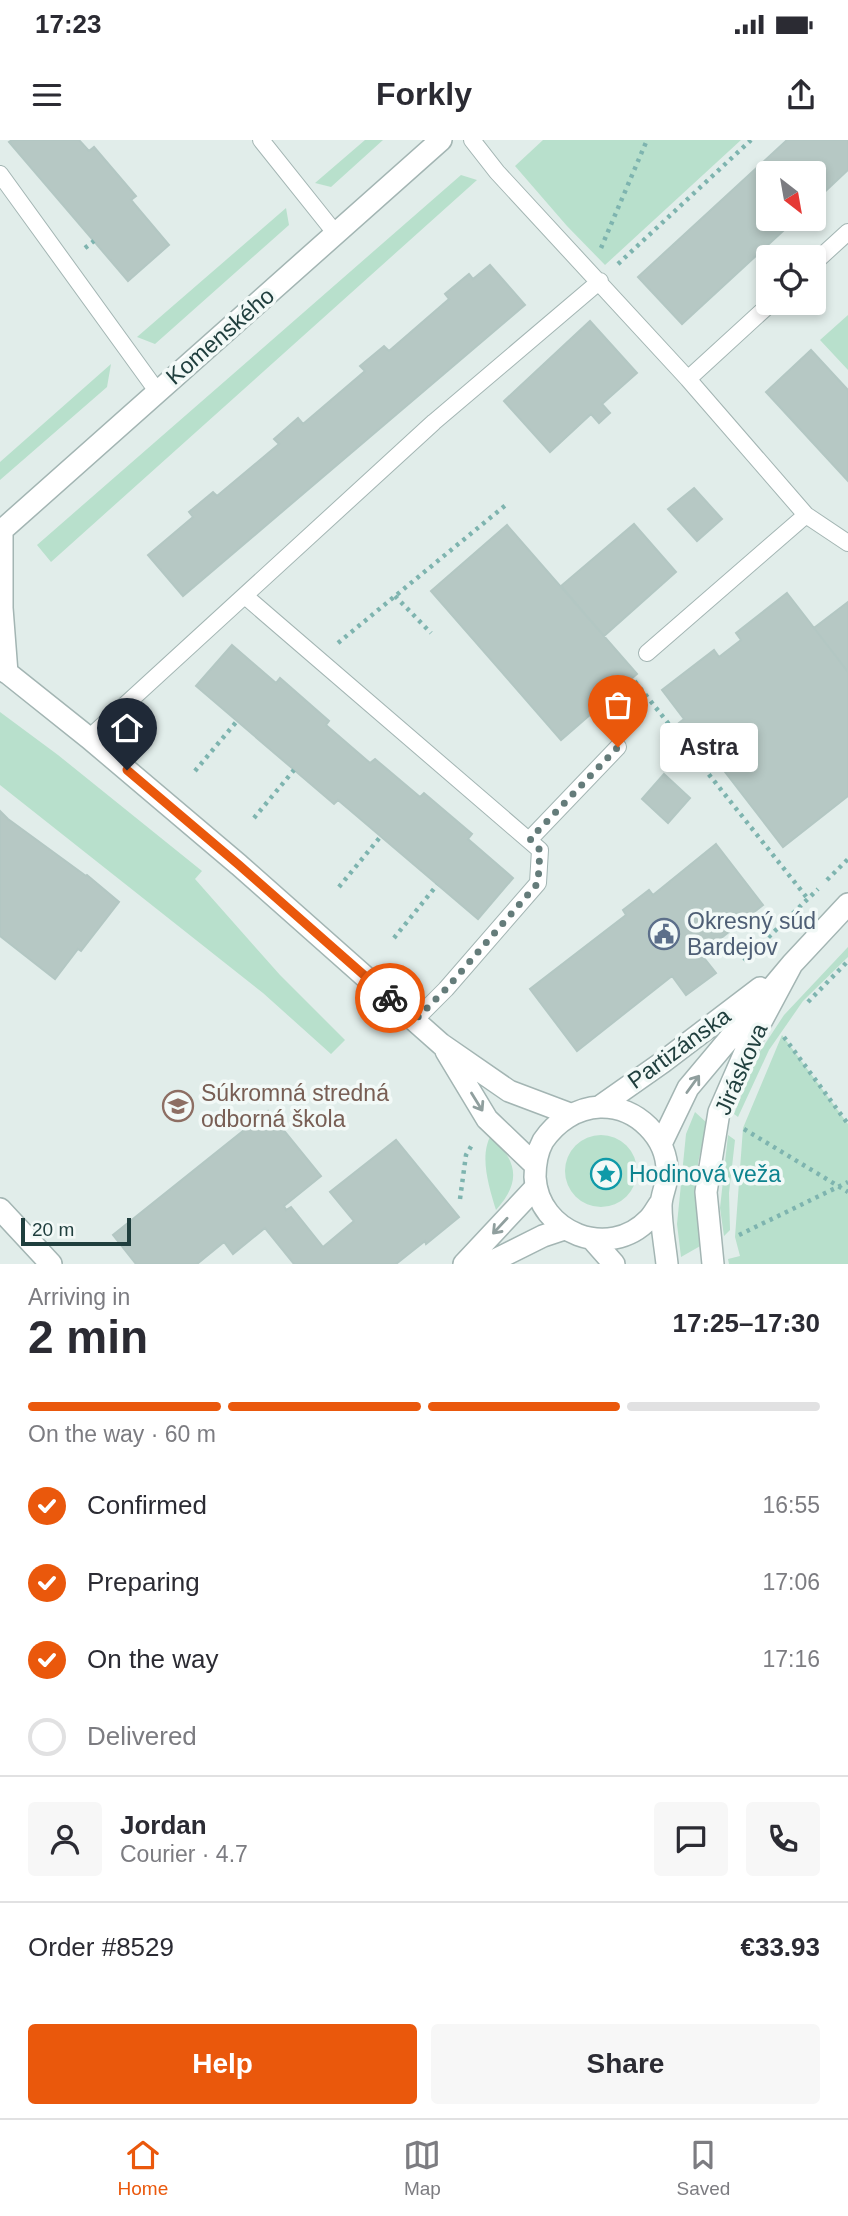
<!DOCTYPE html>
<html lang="en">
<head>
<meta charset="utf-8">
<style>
	:root { --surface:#fff; --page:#f7f7f7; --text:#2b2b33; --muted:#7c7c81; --line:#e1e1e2; --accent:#ea580c }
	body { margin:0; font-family:Arial,sans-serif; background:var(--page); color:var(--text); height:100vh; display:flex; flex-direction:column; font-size:26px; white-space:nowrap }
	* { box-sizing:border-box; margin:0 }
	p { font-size:23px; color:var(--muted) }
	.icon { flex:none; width:38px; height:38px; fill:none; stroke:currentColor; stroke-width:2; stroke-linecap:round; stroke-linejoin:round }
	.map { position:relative; height:1124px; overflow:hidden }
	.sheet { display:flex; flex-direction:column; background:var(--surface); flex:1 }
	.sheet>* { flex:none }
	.needle { width:46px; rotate:149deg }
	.fabs { position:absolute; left:756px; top:21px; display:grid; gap:14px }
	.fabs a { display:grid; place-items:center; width:70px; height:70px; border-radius:7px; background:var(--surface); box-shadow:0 4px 10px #0003; font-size:35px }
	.scale { position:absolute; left:21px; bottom:18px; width:110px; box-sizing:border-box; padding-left:7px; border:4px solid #203f3e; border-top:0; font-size:19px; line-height:24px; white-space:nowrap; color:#203f3e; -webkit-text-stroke:5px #f2f9f7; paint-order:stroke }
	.pin { position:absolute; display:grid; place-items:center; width:60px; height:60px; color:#fff; margin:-72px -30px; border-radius:50% 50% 50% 0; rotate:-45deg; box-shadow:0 0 7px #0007 }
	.pin .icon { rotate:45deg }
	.courier { position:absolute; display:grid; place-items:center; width:70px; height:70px; margin:-35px; border:5px solid #ea580c; border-radius:50%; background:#fff; color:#222; box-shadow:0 2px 9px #0007 }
	.bubble { position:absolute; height:49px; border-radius:7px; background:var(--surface); box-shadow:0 4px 10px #0003; font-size:23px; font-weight:700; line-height:49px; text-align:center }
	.head em { font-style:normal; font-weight:700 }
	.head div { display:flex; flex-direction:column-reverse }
	.head { display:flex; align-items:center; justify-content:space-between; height:119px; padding:0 28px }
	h1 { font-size:46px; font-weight:700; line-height:52px }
	.bar { display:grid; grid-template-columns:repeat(4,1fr); gap:10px 7px; align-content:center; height:84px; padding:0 28px }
	.bar i { height:9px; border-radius:5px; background:var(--line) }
	.bar .on { background:var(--accent) }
	.bar p { grid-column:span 4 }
	.line { display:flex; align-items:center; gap:18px; padding:0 28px; border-top:2px solid var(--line) }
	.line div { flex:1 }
	.round { display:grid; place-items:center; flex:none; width:74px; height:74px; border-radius:7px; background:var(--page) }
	ol { padding:0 28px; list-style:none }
	li { display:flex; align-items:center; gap:21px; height:77px }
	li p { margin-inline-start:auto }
	li .icon { padding:7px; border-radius:50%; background:var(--accent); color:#fff; stroke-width:4 }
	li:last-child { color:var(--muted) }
	li i { width:38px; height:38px; border:4px solid var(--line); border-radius:50% }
	.button { display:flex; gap:14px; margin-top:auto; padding:14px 28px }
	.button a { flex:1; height:80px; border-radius:7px; background:var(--accent); color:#fff; font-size:28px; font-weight:700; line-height:80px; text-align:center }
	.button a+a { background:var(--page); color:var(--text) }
	.status { display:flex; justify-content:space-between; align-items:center; height:49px; padding:0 35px; background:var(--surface); direction:ltr }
	.status svg { height:19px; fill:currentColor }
	header { display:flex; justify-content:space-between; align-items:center; height:91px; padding:0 28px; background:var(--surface); font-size:32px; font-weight:700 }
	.dock { display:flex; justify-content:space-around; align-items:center; height:98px; border-top:2px solid var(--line); background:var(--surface); font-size:19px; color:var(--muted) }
	.dock a { display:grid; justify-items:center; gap:4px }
	.dock .on { color:var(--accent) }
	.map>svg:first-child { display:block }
</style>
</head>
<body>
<div class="status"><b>17:23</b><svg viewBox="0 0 49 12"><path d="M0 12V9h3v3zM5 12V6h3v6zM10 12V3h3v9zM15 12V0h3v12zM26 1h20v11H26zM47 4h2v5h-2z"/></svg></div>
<header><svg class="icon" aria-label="menu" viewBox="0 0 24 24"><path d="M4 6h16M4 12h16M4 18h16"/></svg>Forkly<svg class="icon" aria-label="share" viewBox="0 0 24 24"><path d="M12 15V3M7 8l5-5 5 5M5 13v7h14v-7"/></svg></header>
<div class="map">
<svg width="848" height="1124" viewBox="0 0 848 1124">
	<rect width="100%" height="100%" fill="#e1edea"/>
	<path fill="#b8e0cc" d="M365,0h18l-52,47 -16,-4z
		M543,0h198l-136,125 -38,-39 -52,-60z
		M461,35l16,5 -426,382 -14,-17z
		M286,68l3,17 -134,119 -18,-7z
		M848,175v55l-28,-30z
		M111,224l-4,23 -107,93v-18z
		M0,572l58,43 144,116 -7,8 85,96 65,65 -14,14 -68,-61 -263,-208z
		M848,807v10l-45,44 -34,49 -31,67 -4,-3 23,-58 27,-41z
		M782,895l66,89v140h-119l-1,-5 12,-3 -5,-19 8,-109z
		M695,972l12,11 -9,40 -1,45 5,37 -21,12 -4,-33 9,-90z
		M491,995c26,27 31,46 5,75 -7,-23 -17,-54 -5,-75z
		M728,995l7,5 -6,53 1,37 -6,6 -4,-28z
		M565 1031a36 36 0 1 1 72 0a36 36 0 1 1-72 0Z"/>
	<path fill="#b6c8c4" stroke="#b3c7c3" stroke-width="2" d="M12,0h67l10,11 5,-4 42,49 -5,4 38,45 -41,36 -119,-139z
		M787,0h61v30l-34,32v-29h-46v46h28l-114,105 -44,-47z
		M490,125l35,40 -342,291 -35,-41 45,-38 -4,-5 24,-20 4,4 62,-52 -5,-5 24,-21 5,6 62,-53 -5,-5 24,-20 5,5 60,-52 -4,-5 24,-20 4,5z
		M590,181l47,52 -35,31 8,9 -11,10 -8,-9 -41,38 -46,-51z
		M811,210l37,40v91l-82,-89z
		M694,348l28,31 -25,22 -29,-32z
		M634,384l42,48 -72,64 -43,-50z
		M507,385l130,149 -76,66 -130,-149z
		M787,453l61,79v124l-65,51 -88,-114 -5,3 -11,-13 5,-4 -22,-29 52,-40 5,7 22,-17 -5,-7z
		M848,462v70l-34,-44z
		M232,505l44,38 4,-5 49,43 -3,4 44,38 5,-4 45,38 4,-4 48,41 -4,5 45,39 -35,41 -140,-119 -4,4 -138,-118z
		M664,634l26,24 -22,25 -26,-24z
		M0,671l8,8 78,57 1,-1 32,27 -38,49 -3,-2 -23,30 -55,-43z
		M716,704l47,61 -62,49 15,19 -30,22 -14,-19 -95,75 -47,-62 96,-74 -3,-5 26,-20 4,5z
		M268,971l53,65 -37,30 2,4 5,-3 32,40 31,-26 -24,-29 66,-52 63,77 -33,27 -1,-3 -29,23h-102l-29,-36 -32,26 -9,-12 -27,22h-61l-23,-29z"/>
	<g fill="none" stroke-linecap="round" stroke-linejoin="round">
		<g stroke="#a3b5b3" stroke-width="18">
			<path id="service" d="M261,0l75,94
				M472,0l25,32 191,207 118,136 42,28
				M0,34l157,217
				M814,123l34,-31
				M688,239l83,-76
				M245,456l295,254 -2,33 -92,106 -31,31
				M647,513l159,-138
				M89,598l345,-316 166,-141
				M530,699l88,-92"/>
		</g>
		<g stroke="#a3b5b3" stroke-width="24">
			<path id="minor" d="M0,1069l51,55
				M464,1124l72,-77
				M487,1124l56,-28 21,-7"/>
		</g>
		<g stroke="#a3b5b3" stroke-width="24">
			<path id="tertiary" d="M2,390v78l5,65
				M0,392l441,-392
				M0,527l89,71 150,127 202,179 68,47 61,23
				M446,911l41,68 48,46
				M599,967l64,-45 97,-74
				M661,1004l27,-56 104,-124 56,-60
				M661,1062c-4,5 -7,12 -12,17 -40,42 -111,14 -114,-42 0,-12 2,-25 8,-36 13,-19 33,-33 57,-34 37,-1 69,31 67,68 0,10 -6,20 -6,31 0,19 4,39 6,58
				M592,1099l22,25
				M713,1124l-7,-72 13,-80 27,-62 46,-86"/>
		</g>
		<path stroke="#7eb4af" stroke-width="4.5" stroke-dasharray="3.5 5" stroke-linecap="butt" d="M85,108l9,-7
			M601,108l46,-108
			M618,124l133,-124
			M395,456l36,37
			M338,503l169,-139
			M611,583l-5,-20 27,-24 175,220
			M195,631l42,-50
			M254,678l40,-48
			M827,740l21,-21
			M339,747l42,-51
			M394,798l43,-53
			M744,821l74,-72
			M808,862l40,-41
			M784,897l64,87
			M744,989l104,63
			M460,1059l6,-44 7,-12
			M739,1095l109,-53"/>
		<use href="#service" stroke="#fff" stroke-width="16"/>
		<use href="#minor" stroke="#fff" stroke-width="21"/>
		<use href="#tertiary" stroke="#fff" stroke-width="21"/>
	</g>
	<defs><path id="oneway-shaft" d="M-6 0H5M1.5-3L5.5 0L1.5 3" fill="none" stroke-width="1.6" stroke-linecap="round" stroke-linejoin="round" transform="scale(1.75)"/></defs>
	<g stroke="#909f9e">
		<use href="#oneway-shaft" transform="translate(693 944) rotate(-54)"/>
		<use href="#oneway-shaft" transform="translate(477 962) rotate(58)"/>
		<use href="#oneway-shaft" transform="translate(500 1086) rotate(133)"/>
	</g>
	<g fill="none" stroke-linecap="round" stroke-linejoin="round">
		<path stroke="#647c7a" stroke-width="7" stroke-dasharray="0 12.6" d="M390,858l25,22 31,-31 92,-106 2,-33 -10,-11 88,-92"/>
		<path stroke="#ea580c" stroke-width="9" d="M127,630l112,95 151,133"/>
	</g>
	<defs>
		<g id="civic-ring" transform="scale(1.575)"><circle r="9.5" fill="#f2f9f7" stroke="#5c6f8a" stroke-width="1.5"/><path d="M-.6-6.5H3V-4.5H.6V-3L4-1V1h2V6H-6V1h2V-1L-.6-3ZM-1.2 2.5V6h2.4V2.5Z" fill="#5c6f8a"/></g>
		<g id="school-ring" transform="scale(1.575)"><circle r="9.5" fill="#f2f9f7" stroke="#8d6e63" stroke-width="1.5"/><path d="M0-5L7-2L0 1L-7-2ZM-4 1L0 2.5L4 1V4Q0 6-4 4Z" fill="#8d6e63"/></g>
		<g id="sight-ring" transform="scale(1.575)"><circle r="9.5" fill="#f2f9f7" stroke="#0f9aa8" stroke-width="1.5"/><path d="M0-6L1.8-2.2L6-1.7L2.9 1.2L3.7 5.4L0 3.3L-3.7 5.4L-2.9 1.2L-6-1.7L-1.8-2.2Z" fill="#0f9aa8"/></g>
	</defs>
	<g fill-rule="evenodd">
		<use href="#civic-ring" x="664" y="794"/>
		<use href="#school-ring" x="178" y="966"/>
		<use href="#sight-ring" x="606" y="1034"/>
	</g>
	<g text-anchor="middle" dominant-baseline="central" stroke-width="7" stroke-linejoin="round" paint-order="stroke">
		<g font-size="23" fill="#203f3e" stroke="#f2f9f7">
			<text transform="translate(220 196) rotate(-41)">Komenského</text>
			<text transform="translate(679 908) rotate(-36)">Partizánska</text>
			<text transform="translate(741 929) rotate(-66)">Jiráskova</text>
		</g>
		<g font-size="23" fill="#4e5e75" stroke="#f2f9f7" text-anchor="start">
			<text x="687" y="781">Okresný súd<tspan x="687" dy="26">Bardejov</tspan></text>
		</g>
		<g font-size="23" fill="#785e54" stroke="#f2f9f7" text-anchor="start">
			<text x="201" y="953">Súkromná stredná<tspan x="201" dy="26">odborná škola</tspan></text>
		</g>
		<g font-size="23" fill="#0d838f" stroke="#f2f9f7" text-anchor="start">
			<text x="629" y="1034">Hodinová veža</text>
		</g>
	</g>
</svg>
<div class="fabs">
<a><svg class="needle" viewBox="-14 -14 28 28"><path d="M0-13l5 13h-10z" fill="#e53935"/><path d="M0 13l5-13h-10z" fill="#7c7c81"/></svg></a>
<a><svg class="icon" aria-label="locate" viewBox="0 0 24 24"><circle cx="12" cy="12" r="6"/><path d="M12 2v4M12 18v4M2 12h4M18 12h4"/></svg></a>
</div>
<div class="scale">20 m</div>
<div class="pin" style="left:618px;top:607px;background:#ea580c"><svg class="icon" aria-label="bag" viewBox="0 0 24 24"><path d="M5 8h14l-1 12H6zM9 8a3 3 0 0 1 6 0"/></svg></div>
<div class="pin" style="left:127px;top:630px;background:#1f2937"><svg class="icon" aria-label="home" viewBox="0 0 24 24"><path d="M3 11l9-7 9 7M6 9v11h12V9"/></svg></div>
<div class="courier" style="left:390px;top:858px"><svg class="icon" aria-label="bike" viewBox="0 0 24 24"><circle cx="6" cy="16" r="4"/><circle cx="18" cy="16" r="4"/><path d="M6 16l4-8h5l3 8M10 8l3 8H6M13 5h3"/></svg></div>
<div class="bubble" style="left:660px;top:583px;width:98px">Astra</div>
</div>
<section class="sheet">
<div class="head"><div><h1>2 min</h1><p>Arriving in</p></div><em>17:25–17:30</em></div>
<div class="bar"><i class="on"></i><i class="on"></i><i class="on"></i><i></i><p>On the way · 60 m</p></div>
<ol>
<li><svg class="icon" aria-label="check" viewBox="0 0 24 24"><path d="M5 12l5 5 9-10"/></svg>Confirmed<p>16:55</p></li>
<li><svg class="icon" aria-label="check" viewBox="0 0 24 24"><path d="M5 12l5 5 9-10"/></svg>Preparing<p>17:06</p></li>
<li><svg class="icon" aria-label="check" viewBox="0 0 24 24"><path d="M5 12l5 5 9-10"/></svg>On the way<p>17:16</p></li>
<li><i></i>Delivered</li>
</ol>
<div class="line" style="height:126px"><a class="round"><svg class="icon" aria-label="person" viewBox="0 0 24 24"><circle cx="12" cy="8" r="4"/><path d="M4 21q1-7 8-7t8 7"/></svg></a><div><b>Jordan</b><p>Courier · 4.7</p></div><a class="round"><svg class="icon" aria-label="chat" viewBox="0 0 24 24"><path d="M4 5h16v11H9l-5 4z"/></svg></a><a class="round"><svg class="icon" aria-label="phone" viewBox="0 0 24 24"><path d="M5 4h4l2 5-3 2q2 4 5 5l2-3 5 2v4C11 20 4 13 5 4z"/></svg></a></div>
<div class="line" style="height:91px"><div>Order #8529</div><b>€33.93</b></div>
<div class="button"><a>Help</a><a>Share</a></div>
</section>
<nav class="dock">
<a class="on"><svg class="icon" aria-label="home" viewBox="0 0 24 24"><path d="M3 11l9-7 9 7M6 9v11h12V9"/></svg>Home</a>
<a><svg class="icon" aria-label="map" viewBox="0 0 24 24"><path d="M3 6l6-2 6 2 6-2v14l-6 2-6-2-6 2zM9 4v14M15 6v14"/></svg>Map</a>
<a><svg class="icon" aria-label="saved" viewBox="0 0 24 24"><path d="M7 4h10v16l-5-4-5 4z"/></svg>Saved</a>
</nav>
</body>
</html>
